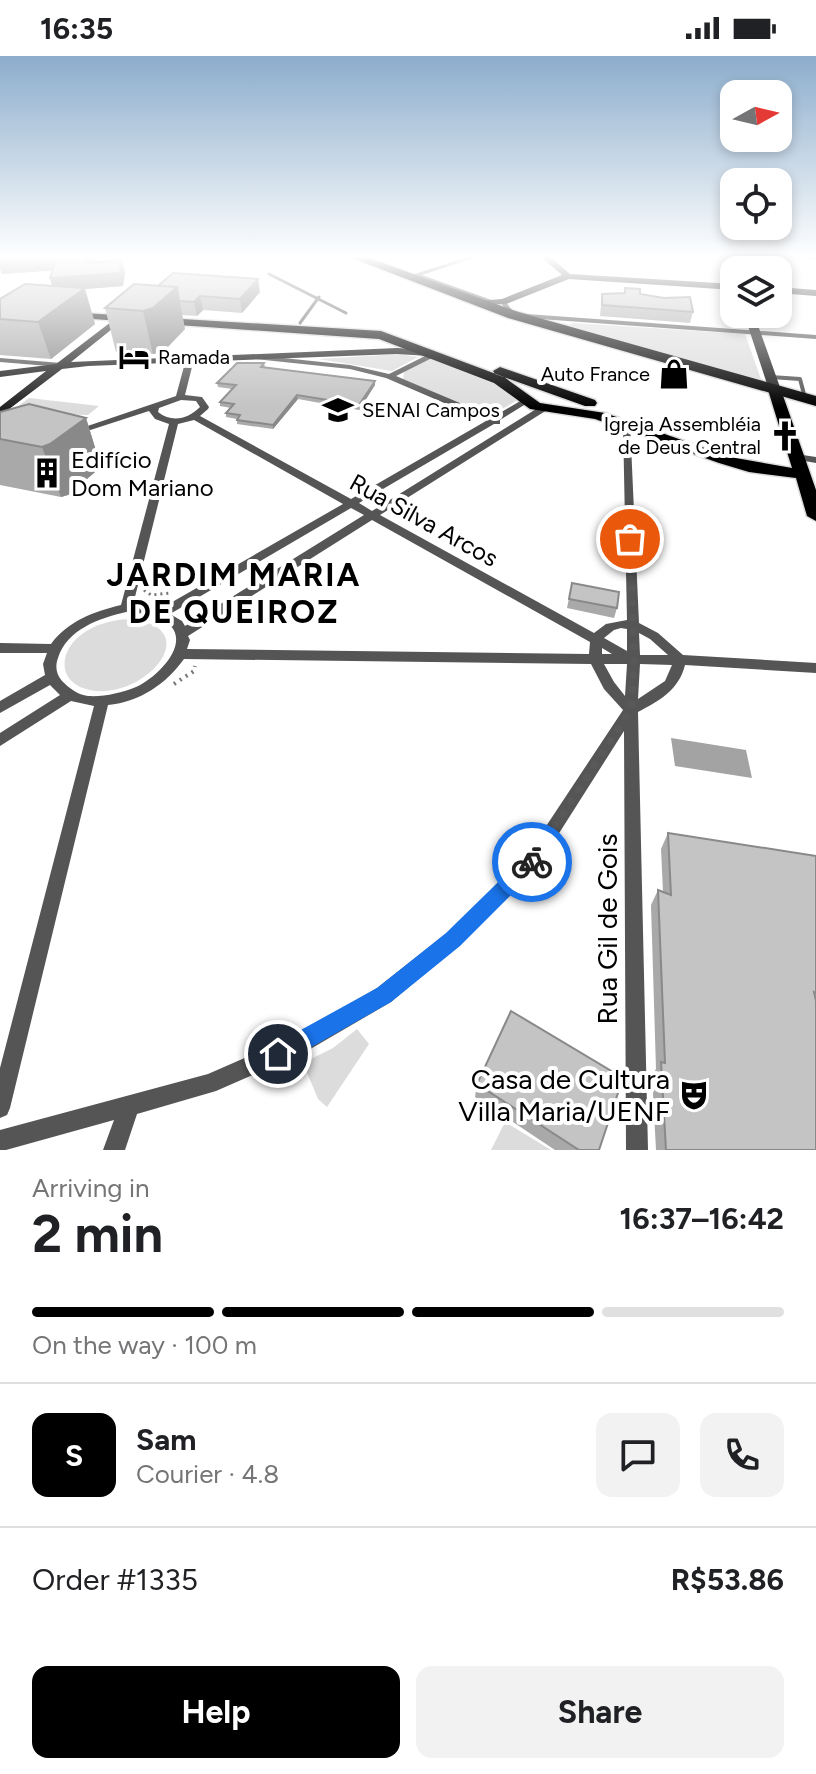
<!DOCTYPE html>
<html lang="en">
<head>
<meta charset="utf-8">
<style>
	:root { --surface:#fff; --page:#f2f2f2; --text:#202124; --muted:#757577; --line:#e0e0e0; --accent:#000 }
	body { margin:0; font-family:Figtree,sans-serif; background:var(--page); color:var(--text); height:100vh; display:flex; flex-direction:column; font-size:30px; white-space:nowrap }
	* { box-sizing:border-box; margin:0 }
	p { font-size:26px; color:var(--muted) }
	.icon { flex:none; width:44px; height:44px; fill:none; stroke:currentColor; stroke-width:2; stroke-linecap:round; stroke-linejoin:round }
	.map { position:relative; height:1094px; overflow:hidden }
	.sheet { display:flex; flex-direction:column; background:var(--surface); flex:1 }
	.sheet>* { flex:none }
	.needle { width:52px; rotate:82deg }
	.tools { position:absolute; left:720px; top:24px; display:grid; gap:16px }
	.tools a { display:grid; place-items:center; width:72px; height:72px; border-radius:16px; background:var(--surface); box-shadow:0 4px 12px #0003; font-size:40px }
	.pin { position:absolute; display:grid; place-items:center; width:68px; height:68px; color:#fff; margin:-34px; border:4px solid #fff; border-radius:50%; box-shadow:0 2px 8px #0007 }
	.courier { position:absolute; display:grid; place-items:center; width:80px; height:80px; margin:-40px; border:6px solid #1a73e8; border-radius:50%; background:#fff; color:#222; box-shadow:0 2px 10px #0007 }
	.head em { font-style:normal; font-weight:700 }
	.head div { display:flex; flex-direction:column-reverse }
	.head { display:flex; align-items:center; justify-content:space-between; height:136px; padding:0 32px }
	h1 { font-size:52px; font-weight:700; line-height:60px }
	.bar { display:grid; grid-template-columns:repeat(4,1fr); gap:12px 8px; align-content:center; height:96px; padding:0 32px }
	.bar i { height:10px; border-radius:6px; background:var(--line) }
	.bar .selected { background:var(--accent) }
	.bar p { grid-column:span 4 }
	.line { display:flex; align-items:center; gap:20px; padding:0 32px; border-top:2px solid var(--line) }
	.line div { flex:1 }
	.round { display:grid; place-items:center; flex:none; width:84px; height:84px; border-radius:16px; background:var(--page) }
	.button { display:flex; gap:16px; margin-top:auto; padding:16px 32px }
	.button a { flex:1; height:92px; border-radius:16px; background:var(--accent); color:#fff; font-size:32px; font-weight:700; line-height:92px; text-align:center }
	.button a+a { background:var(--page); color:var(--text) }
	.status { display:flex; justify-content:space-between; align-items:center; height:56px; padding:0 40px; background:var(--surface); direction:ltr }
	.status svg { height:22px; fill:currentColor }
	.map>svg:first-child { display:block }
</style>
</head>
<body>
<div class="status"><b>16:35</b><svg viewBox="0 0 49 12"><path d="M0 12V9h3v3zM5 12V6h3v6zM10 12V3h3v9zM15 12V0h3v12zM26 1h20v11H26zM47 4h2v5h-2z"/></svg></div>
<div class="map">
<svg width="816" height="1094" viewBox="0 0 816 1094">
	<rect width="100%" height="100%" fill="#fff"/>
	<path fill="#dcdcdc" d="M574,267l171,11 17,48 -197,-56z
		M400,298l18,3 -26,14 -74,-12z
		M429,303l76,28 11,14 -26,15 -87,-37 1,-7z
		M29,342l70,8 -11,9 -79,-2z
		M129,563c82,8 12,86 -43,70 -30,-9 -26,-39 -4,-55 14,-10 30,-14 47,-15z
		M357,973l12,15 -42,63 -9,-8 -15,-36 30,-15z
		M505,1066l46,28h-60z"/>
	<path fill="#a3a3a3" d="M671,682l75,12 6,28 -77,-12z"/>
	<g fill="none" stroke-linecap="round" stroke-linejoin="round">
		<g stroke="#dbdbdb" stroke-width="3">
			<path id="primary" d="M68,256l313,19 123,46 36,26 65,10 125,44 62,11 -24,-78 12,-3 36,103v31l-9,-5 -11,-38 -47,-6 -30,-9 -124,-44 -65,-10 -36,-26 -115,-44 -315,-22v-4z
				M500,311l95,33 2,3 -2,3h-10l-90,-32 -2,-3z"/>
		</g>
		<g stroke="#dbdbdb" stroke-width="3">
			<path id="highway" d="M344,199h17l157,57 298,84v10l-308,-88z"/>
		</g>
		<path stroke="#777" stroke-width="3" stroke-dasharray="2 4" stroke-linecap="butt" d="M144,534l7,5 19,-2"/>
		<path stroke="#777" stroke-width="4" stroke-dasharray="2 5" stroke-linecap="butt" d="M174,628l20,-13 1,-5"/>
		<path stroke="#555" stroke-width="3" d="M269,218l77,39
			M300,267l19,-26"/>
		<path stroke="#555" stroke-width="4" d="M771,321l29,2 5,19"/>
		<path fill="#555" fill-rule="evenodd" d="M473,199h10l-61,20 75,27v2h-4l-81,-29z
			M501,245h4l7,9 15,4 289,21v4l-290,-21 -18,-6 -8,-10z
			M431,297l7,2 -42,21 97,41 29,-17 7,2 -29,18v4h-6l-135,79 13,8 169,-105h6v4l-167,105 214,118 12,-9 21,-4 -4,-196 4,-3 3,1 9,201 19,10 25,22 133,8v10l-131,-8c-6,25 -26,36 -47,47l10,438h-22l-2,-419 -89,140 -76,74 -68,57 -84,49 -91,40 -79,23 -12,36h-22l11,-30 -108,30h-6v-20l208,-56 85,-37 84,-49 70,-55 76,-72 100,-151 -19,-21 -13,-25 -407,-5c-18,25 -44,43 -76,46l-98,403 -3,7 -7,3v-50l94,-362 -23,-5 -71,45v-13l60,-38 -10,-10 -50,28v-12l45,-26 -2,-11 4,-11h-47v-10l51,1c17,-23 42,-32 70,-39l48,-181 -14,-5 -6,-8 -71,23 -3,1 -5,-3 106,-36 10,-37 4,-2 4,2 -9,36 17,2 7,10 -1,2 -8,7 151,83 135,-78 -100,-43 -36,-9 -95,-10 -4,-2 4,-2 95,10 39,9zM181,344l15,1 4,6c-12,12 -28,16 -42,5l1,-4zM194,364l149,84 -183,105 -27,-4 45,-181zM351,452l13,7 -179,111 -3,-5 -12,-7zM372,464l218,122 -1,12 -402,-5 3,-9 -2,-4zM126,556c9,1 21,1 30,5 44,16 6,58 -20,70 -15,6 -32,10 -48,9 -10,-1 -19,-8 -26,-15 -6,-7 -7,-15 -4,-23 9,-29 42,-40 68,-46zM621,572l6,1v22l-23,-13 10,-8zM639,577l11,6 18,16h-28zM602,592l10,6h-10zM604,608h23l-2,32 -11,-14zM640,608l32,1 -7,16 -27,18z
			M0,302l61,5 4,2 -4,2 -61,-5z
			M796,398l20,3v6l-23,-4v-4z"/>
		<path fill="#222" fill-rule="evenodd" d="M539,199h9l22,19 164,10v6l-165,-11 -63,25 -28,1v-4l24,-2 60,-24z
			M725,199h8l5,15 -7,2z
			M777,199h39v4l-35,-2z
			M778,231l38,3v6l-38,-3z
			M124,256l3,1v4l-56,45 326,-14 32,2 5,3 -5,3 -32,-2 -309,12 -26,3 -62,47v-9l46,-36 -46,6v-6l56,-7z
			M744,258h10l27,76 -2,2 -10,-2z"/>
		<use href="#primary" fill="#000" fill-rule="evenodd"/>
		<use href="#highway" fill="#000" fill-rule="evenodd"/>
	</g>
	<path fill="#a9a9a9" d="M0,199h96l-2,7 28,-2 3,13 -2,13 -38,3 10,35 -44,35 -51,-4v-56l52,-13v-16l-50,4 -2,-5z
		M134,228l126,8 -18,21 -39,-3 -6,6 -15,-1 3,14 -22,23 -10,2 -37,-2 -11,-44z
		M625,232l15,6 53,18 -3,11 -90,-7 2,-22 22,-1z
		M264,307l1,4 110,14v4l-16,25 -61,-11 -25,30 -36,-5v-5l-11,-2v-4l5,-5 -11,-2v-4l12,-13 -14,-2 -1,-4z
		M0,356l86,6 15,49 -33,28 -7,2 -61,-12z
		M572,527l45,25 -3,10 -47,-10z
		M668,777l148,23v294h-160l-4,-75 4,-6 -5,-164 7,-15 5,2 -2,-43z
		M477,1028l122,66h-44l-80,-53z"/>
	<path fill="#898989" d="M89,199h7l-5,20 31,-15 3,13 -2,13 -38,3 10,35 -44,35 -13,-37 16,-30 -4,-14 37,-15z
		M57,201l3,13 -58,4 -2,-5v-9z
		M258,223l2,13 -18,21 -2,-14z
		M177,231l8,42 -22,23 -10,2 -10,-43z
		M200,240l3,14 -6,6 -3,-14z
		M375,325v4l-16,25v-5z
		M297,339l1,4 -25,30v-4z
		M86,362l15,49 -33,28 -7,2 -19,-50z"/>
	<path fill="#c4c4c4" stroke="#898989" stroke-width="2" d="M0,199h89l-2,8 35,-3 -2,13 -70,5 7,-21 -57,3z
		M173,217l85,6 -18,20 -40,-3 -6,6 -15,-1 -2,-14 -19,-1z
		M25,228l60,4 -47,34 -38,-3v-20z
		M134,228l43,3 -24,21 -10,3 -38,-3z
		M625,232l15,1v5l24,4 26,-1 3,15 -91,-7v-11l23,-1z
		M237,307h27l-3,4 114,14 -16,24 -62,-10 -24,30 -36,-5 3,-5 -14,-2 8,-9 -14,-2 16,-17 -19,-2z
		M29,348l57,14 -36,26 -8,3 -42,-8v-27z
		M572,527l47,9 -2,16 -48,-9z
		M668,777l148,23v137l-2,-1 2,9v149h-150l-5,-88 4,1 -7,-173 13,5z
		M511,955l112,67 -24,72h-20l-102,-66z"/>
	<linearGradient id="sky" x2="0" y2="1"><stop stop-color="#8cadcc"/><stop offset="0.57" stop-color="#fff"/><stop offset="1" stop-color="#fff" stop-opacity="0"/></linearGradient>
	<rect width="816" height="352" fill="url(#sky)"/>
	<path fill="#1a73e8" d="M532,798l6,2 2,6 -2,6 -78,78 -69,56 -106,60 -7,3 -8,-3 -3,-8 3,-7 107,-59 69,-55 79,-77z"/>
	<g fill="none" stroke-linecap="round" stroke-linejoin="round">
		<path stroke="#595959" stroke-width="8" stroke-dasharray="0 14.4" d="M532,806l99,-153 3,-48 -4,-122"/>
	</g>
	<defs>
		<g id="hotel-bare" transform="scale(2.4)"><path d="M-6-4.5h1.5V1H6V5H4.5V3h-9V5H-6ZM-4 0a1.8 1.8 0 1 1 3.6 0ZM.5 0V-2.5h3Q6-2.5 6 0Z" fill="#000" stroke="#fff" stroke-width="2.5" paint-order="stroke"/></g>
		<g id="shop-bare" transform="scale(2.4)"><path d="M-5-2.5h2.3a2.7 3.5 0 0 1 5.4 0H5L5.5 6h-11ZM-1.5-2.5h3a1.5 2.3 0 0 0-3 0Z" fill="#000" stroke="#fff" stroke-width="2.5" paint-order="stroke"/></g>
		<g id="university-bare" transform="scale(2.4)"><path d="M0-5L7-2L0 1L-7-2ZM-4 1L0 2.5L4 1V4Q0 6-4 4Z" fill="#000" stroke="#fff" stroke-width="2.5" paint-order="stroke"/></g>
		<g id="church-bare" transform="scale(2.4)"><path d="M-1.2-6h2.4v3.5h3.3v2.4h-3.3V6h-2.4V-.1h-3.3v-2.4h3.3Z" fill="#000" stroke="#fff" stroke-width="2.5" paint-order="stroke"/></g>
		<g id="building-bare" transform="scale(2.4)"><path d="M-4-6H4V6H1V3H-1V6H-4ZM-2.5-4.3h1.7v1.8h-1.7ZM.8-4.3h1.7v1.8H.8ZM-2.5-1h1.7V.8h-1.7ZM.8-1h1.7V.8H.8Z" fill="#000" stroke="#fff" stroke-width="2.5" paint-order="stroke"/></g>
		<g id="theatre-bare" transform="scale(2.4)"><path d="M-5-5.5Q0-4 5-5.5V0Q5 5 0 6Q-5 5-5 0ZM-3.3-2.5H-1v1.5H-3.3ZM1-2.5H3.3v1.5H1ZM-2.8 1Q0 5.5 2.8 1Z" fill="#000" stroke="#fff" stroke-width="2.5" paint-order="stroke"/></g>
	</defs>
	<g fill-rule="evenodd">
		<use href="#hotel-bare" x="134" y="301"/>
		<use href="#shop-bare" x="674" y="318"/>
		<use href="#university-bare" x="338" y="354"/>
		<use href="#church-bare" x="785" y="380"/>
		<use href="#building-bare" x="47" y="417"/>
		<use href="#theatre-bare" x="694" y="1039"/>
	</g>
	<g text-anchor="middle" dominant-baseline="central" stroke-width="8" stroke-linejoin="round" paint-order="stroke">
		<g font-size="20" fill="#000" stroke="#fff" text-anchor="start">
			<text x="158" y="301">Ramada</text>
			<text x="650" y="318" text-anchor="end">Auto France</text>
			<text x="362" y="354">SENAI Campos</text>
			<text x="761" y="368" text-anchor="end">Igreja Assembléia<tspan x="761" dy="23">de Deus Central</tspan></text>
		</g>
		<g font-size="24" fill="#000" stroke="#fff" text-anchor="start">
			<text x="71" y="403">Edifício<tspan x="71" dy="28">Dom Mariano</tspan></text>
		</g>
		<g font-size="24" fill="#000" stroke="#fff">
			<text transform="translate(424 464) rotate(29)">Rua Silva Arcos</text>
		</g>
		<g font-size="28" fill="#000" stroke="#fff">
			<text transform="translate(607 873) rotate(-90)">Rua Gil de Gois</text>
		</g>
		<g font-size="28" fill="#000" stroke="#fff" text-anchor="end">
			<text x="670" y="1023">Casa de Cultura<tspan x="670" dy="32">Villa Maria/UENF</tspan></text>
		</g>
		<g font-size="32" font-weight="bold" letter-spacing="2" fill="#000" stroke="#fff">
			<text x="234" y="519">JARDIM MARIA<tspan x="234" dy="37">DE QUEIROZ</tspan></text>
		</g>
	</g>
</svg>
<div class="tools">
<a><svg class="needle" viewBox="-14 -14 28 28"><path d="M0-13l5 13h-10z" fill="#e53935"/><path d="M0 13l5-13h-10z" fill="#757577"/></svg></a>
<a><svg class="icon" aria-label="locate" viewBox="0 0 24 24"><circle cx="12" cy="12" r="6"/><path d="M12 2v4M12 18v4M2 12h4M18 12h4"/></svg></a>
<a><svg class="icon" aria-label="layers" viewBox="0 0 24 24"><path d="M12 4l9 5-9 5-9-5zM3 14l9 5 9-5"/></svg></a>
</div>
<div class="pin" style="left:630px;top:483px;background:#ea580c"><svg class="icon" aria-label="bag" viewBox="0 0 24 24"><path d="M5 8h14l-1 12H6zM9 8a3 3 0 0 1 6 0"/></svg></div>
<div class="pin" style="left:278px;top:998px;background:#1f2937"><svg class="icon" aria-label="home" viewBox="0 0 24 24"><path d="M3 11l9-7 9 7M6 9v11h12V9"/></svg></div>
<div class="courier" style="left:532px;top:806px"><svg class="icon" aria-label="bike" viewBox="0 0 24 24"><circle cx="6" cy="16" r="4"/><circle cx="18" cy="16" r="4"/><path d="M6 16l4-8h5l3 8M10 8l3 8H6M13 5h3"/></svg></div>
</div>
<section class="sheet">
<div class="head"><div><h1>2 min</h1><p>Arriving in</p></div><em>16:37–16:42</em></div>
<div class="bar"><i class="selected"></i><i class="selected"></i><i class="selected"></i><i></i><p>On the way · 100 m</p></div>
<div class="line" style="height:144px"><b class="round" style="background:var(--accent);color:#fff">S</b><div><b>Sam</b><p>Courier · 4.8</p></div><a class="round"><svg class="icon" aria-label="chat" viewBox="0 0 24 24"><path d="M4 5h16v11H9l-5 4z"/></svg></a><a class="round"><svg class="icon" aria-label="phone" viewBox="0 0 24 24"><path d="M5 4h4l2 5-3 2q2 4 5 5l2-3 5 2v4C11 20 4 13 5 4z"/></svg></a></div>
<div class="line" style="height:104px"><div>Order #1335</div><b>R$53.86</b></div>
<div class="button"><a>Help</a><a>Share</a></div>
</section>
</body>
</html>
